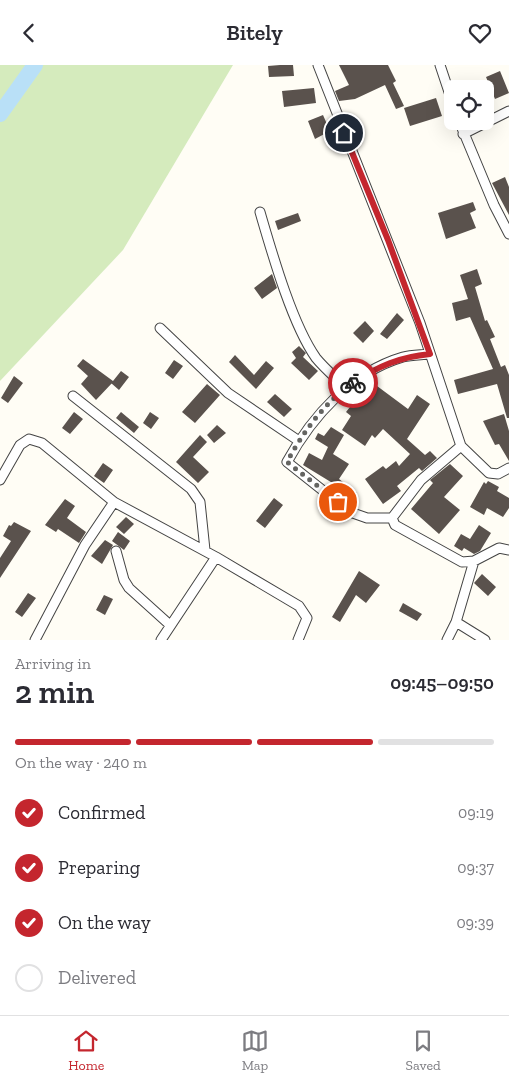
<!DOCTYPE html>
<html lang="en">
<head>
<meta charset="utf-8">
<style>
	:root { --surface:#fff; --page:#f7f7f7; --text:#2b2b33; --muted:#7c7c81; --line:#e1e1e2; --accent:#c4262e }
	body { margin:0; font-family:"Zilla Slab",serif; background:var(--page); color:var(--text); height:100vh; display:flex; flex-direction:column; font-size:19px; white-space:nowrap }
	* { box-sizing:border-box; margin:0 }
	p { font-size:16px; color:var(--muted) }
	.icon { flex:none; width:28px; height:28px; fill:none; stroke:currentColor; stroke-width:2; stroke-linecap:round; stroke-linejoin:round }
	.map { position:relative; height:575px; overflow:hidden }
	.panel { display:flex; flex-direction:column; background:var(--surface); flex:1 }
	.panel>* { flex:none }
	.tools { position:absolute; left:444px; top:15px; display:grid; gap:10px }
	.tools a { display:grid; place-items:center; width:50px; height:50px; border-radius:8px; background:var(--surface); box-shadow:0 5px 20px #0002; font-size:25px }
	.pin { position:absolute; display:grid; place-items:center; width:42px; height:42px; color:#fff; margin:-21px; border:2px solid #fff; border-radius:50%; box-shadow:0 1px 5px #0007 }
	.courier { position:absolute; display:grid; place-items:center; width:50px; height:50px; margin:-25px; border:4px solid #c4262e; border-radius:50%; background:#fff; color:#222; box-shadow:0 1px 6px #0007 }
	.summary em { font-style:normal; font-weight:600 }
	.summary div { display:flex; flex-direction:column-reverse }
	.summary { display:flex; align-items:center; justify-content:space-between; height:85px; padding:0 15px }
	h1 { font-size:32px; font-weight:600; line-height:38px }
	.bar { display:grid; grid-template-columns:repeat(4,1fr); gap:8px 5px; align-content:center; height:60px; padding:0 15px }
	.bar i { height:6px; border-radius:4px; background:var(--line) }
	.bar .selected { background:var(--accent) }
	.bar p { grid-column:span 4 }
	ol { padding:0 15px; list-style:none }
	li { display:flex; align-items:center; gap:15px; height:55px }
	li p { margin-inline-start:auto }
	li .icon { padding:5px; border-radius:50%; background:var(--accent); color:#fff; stroke-width:4 }
	li:last-child { color:var(--muted) }
	li i { width:28px; height:28px; border:2px solid var(--line); border-radius:50% }
	header { display:flex; justify-content:space-between; align-items:center; height:65px; padding:0 15px; background:var(--surface); font-size:22px; font-weight:600 }
	.dock { display:flex; justify-content:space-around; align-items:center; height:70px; border-top:1px solid var(--line); background:var(--surface); font-size:14px; color:var(--muted) }
	.dock a { display:grid; justify-items:center; gap:2px }
	.dock .selected { color:var(--accent) }
	.map>svg:first-child { display:block }
</style>
</head>
<body>
<header><svg class="icon" aria-label="back" viewBox="0 0 24 24"><path d="M15 5l-7 7 7 7"/></svg>Bitely<svg class="icon" aria-label="heart" viewBox="0 0 24 24"><path d="M12 20l-8-8c-3-5 5-10 8-4 3-6 11-1 8 4z"/></svg></header>
<div class="map">
<svg width="509" height="575" viewBox="0 0 509 575">
	<rect width="100%" height="100%" fill="#fffdf5"/>
	<path fill="#d5ebbd" d="M0,0h233l-110,185 -123,131z"/>
	<g fill="none" stroke-linecap="round" stroke-linejoin="round">
		<path stroke="#b9e0f7" stroke-width="16" d="M0,49l35,-49"/>
	</g>
	<path fill="#5a524d" d="M280,0h13l1,11 -25,1 -1,-11z
		M339,0h49l8,16 -3,2 11,23 -8,3 -11,-24 -30,14 -16,2 -4,-10 14,-6z
		M500,6l9,22 -14,6 -9,-22z
		M314,23l2,15 -32,4 -2,-16z
		M436,33l6,18 -32,10 -6,-18z
		M323,50l7,16 -15,8 -7,-18z
		M505,112l4,10v28l-17,-32z
		M473,137l3,8 -6,3 6,15 -30,11 -8,-26z
		M298,148l3,8 -23,9 -3,-9z
		M477,204l5,15 -7,3 10,34 2,-1 8,17 -5,2 11,28 4,-2 4,10v43h-2l-10,-34 -39,10 -4,-14 39,-11 -23,-52 -14,4 -4,-18 16,-4 -8,-24z
		M272,209l5,14 -15,11 -8,-11z
		M397,248l7,7 -17,19 -7,-5z
		M365,256l9,10 -11,12 -10,-10z
		M299,281l7,7 -3,4 15,14 -9,9 -18,-17 5,-5 -4,-6z
		M235,290l19,20 12,-14 8,7 -18,21 -27,-27z
		M83,294l30,22 8,-10 8,6 -10,13 -8,-7 2,-1 -17,18 -15,-16 7,-8 -11,-10z
		M174,295l9,6 -10,13 -8,-6z
		M14,311l9,7 -15,20 -7,-5z
		M207,319l13,11 -25,28 -13,-11z
		M377,321l31,23 9,-14 13,9 -23,35 18,16 5,-4 7,7 -15,13 -3,-3 -22,18 4,5 -18,13 -18,-25 18,-13 3,3 10,-8 3,5 11,-12 -27,-25 -8,9 -3,-3 -7,11 -23,-16 9,-14 -5,-4 12,-15 5,5z
		M275,329l17,15 -8,8 -17,-15z
		M74,347l9,7 -13,15 -8,-6z
		M121,347l18,15 -5,6 -18,-15z
		M150,347l9,6 -8,11 -8,-6z
		M504,349l5,17v30l-10,-17 -4,1 -12,-24z
		M217,360l9,8 -12,10 -7,-8z
		M331,362l13,8 -11,19 16,10 -10,15 18,14 -8,10 -14,-11 4,-5 -36,-22 6,-12 13,7 6,-13 -13,-8 3,-6 6,3z
		M200,370l7,7 -14,15 16,15 -11,11 -22,-21z
		M103,398l10,7 -9,13 -10,-7z
		M450,399l13,12 -19,21 16,13 -21,24 -28,-25 22,-26 -3,-3z
		M488,416l11,6 -2,4 12,7v10l-6,9 -16,-9 -3,7 -14,-8 14,-25 2,2z
		M274,433l9,7 -18,23 -9,-7z
		M65,434l10,7 -8,12 19,14 -7,11 -21,-14 -2,3 -11,-7z
		M126,452l8,7 -10,10 -8,-7z
		M14,457l17,9 -31,47v-20l11,-17 -8,-5 6,-11 2,1z
		M479,460l12,8 -11,18 -6,3 -10,-6 -2,3 -8,-5 7,-12 9,5z
		M118,467l12,9 -6,9 -12,-9z
		M105,475l8,5 -11,19 -11,-8z
		M359,506l21,14 -14,18 -10,-8 -16,27 -8,-5z
		M482,509l14,13 -8,9 -14,-13z
		M28,528l8,5 -14,19 -7,-5z
		M104,530l9,4 -8,16 -9,-5z
		M403,538l19,11 -5,7 -18,-10z"/>
	<g fill="none" stroke-linecap="round" stroke-linejoin="round">
		<g stroke="#444" stroke-width="11">
			<path id="minor" d="M318,0l102,258 41,123 28,27 9,1 11,-6
				M440,0l12,36
				M459,56l35,84 15,29
				M463,69l46,-23
				M260,147c12,41 32,112 56,146 9,11 20,20 30,30
				M160,263l68,65 71,48
				M73,331l118,93 9,13 5,48
				M461,381l-40,34 -29,38 3,7 67,37 12,-1 25,-13 10,2
				M0,415l20,-35 9,-6 13,4 72,59 102,55 83,49 8,12 -9,22
				M392,453h-25l-17,-6 -63,-50c25,-46 65,-90 116,-105 8,-2 18,-2 27,-3
				M116,486l8,29 5,8 41,37
				M456,557l29,18
				M35,575l50,-95 29,-43
				M161,575l55,-83
				M447,575l9,-18 18,-61"/>
		</g>
		<use href="#minor" stroke="#fff" stroke-width="9"/>
	</g>
	<g fill="none" stroke-linecap="round" stroke-linejoin="round">
		<path stroke="#646461" stroke-width="5" stroke-dasharray="0 9" d="M338,437l-51,-40c16,-30 38,-60 66,-79"/>
		<path stroke="#c4262e" stroke-width="6" d="M344,68l44,107 42,114c-30,3 -52,12 -77,29"/>
	</g>
</svg>
<div class="tools">
<a><svg class="icon" aria-label="locate" viewBox="0 0 24 24"><circle cx="12" cy="12" r="6"/><path d="M12 2v4M12 18v4M2 12h4M18 12h4"/></svg></a>
</div>
<div class="pin" style="left:338px;top:437px;background:#ea580c"><svg class="icon" aria-label="bag" viewBox="0 0 24 24"><path d="M5 8h14l-1 12H6zM9 8a3 3 0 0 1 6 0"/></svg></div>
<div class="pin" style="left:344px;top:68px;background:#1f2937"><svg class="icon" aria-label="home" viewBox="0 0 24 24"><path d="M3 11l9-7 9 7M6 9v11h12V9"/></svg></div>
<div class="courier" style="left:353px;top:318px"><svg class="icon" aria-label="bike" viewBox="0 0 24 24"><circle cx="6" cy="16" r="4"/><circle cx="18" cy="16" r="4"/><path d="M6 16l4-8h5l3 8M10 8l3 8H6M13 5h3"/></svg></div>
</div>
<section class="panel">
<div class="summary"><div><h1>2 min</h1><p>Arriving in</p></div><em>09:45–09:50</em></div>
<div class="bar"><i class="selected"></i><i class="selected"></i><i class="selected"></i><i></i><p>On the way · 240 m</p></div>
<ol>
<li><svg class="icon" aria-label="check" viewBox="0 0 24 24"><path d="M5 12l5 5 9-10"/></svg>Confirmed<p>09:19</p></li>
<li><svg class="icon" aria-label="check" viewBox="0 0 24 24"><path d="M5 12l5 5 9-10"/></svg>Preparing<p>09:37</p></li>
<li><svg class="icon" aria-label="check" viewBox="0 0 24 24"><path d="M5 12l5 5 9-10"/></svg>On the way<p>09:39</p></li>
<li><i></i>Delivered</li>
</ol>
</section>
<nav class="dock">
<a class="selected"><svg class="icon" aria-label="home" viewBox="0 0 24 24"><path d="M3 11l9-7 9 7M6 9v11h12V9"/></svg>Home</a>
<a><svg class="icon" aria-label="map" viewBox="0 0 24 24"><path d="M3 6l6-2 6 2 6-2v14l-6 2-6-2-6 2zM9 4v14M15 6v14"/></svg>Map</a>
<a><svg class="icon" aria-label="saved" viewBox="0 0 24 24"><path d="M7 4h10v16l-5-4-5 4z"/></svg>Saved</a>
</nav>
</body>
</html>
